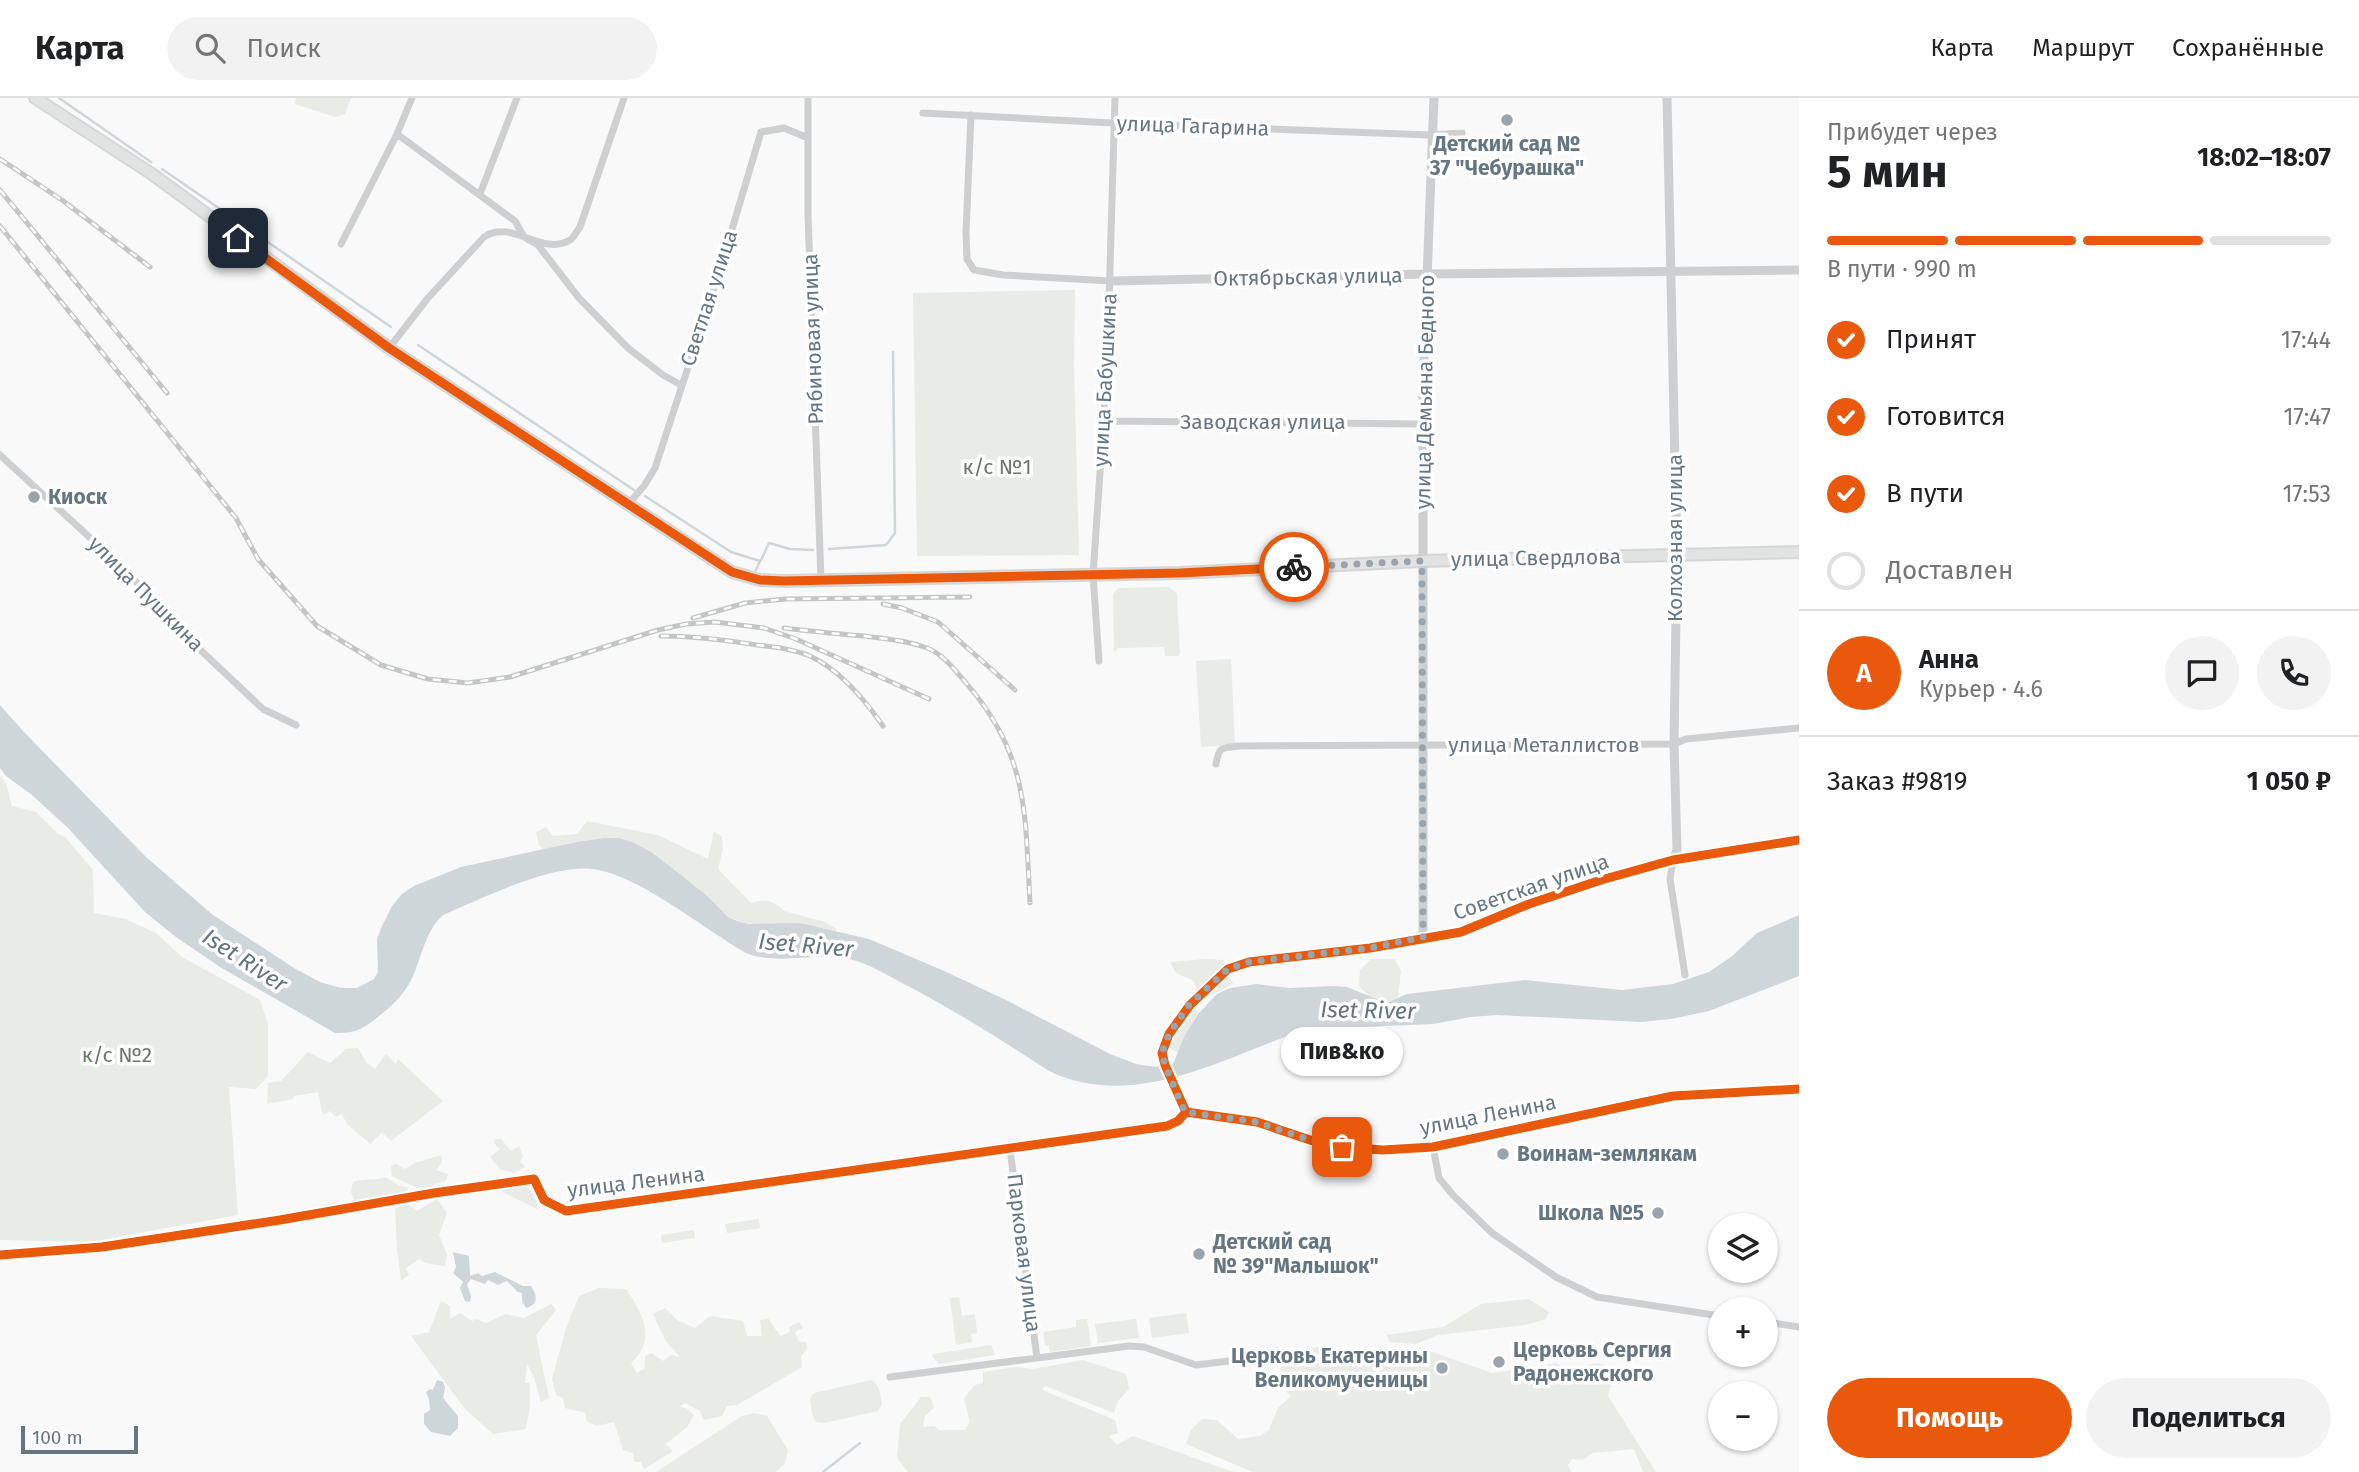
<!DOCTYPE html>
<html lang="ru">
<head>
<meta charset="utf-8">
<style>
	:root { --surface:#fff; --page:#f2f2f2; --text:#202124; --muted:#757577; --line:#e0e0e0; --accent:#ea580c }
	body { margin:0; font-family:"Fira Sans",sans-serif; background:var(--page); color:var(--text); height:100vh; display:flex; flex-direction:column; font-size:26px; white-space:nowrap }
	* { box-sizing:border-box; margin:0 }
	p { font-size:23px; color:var(--muted) }
	.icon { flex:none; width:38px; height:38px; fill:none; stroke:currentColor; stroke-width:2; stroke-linecap:round; stroke-linejoin:round }
	.map { position:relative; flex:1; overflow:hidden }
	.drawer { display:flex; flex-direction:column; background:var(--surface); width:560px }
	.drawer>* { flex:none }
	.tools { position:absolute; left:1708px; top:1115px; display:grid; gap:14px }
	.tools a { display:grid; place-items:center; width:70px; height:70px; border-radius:50%; background:var(--surface); box-shadow:0 2px 5px #0004; font-size:35px }
	.scale { position:absolute; left:21px; bottom:18px; width:117px; box-sizing:border-box; padding-left:7px; border:4px solid #657683; border-top:0; font-size:19px; line-height:24px; white-space:nowrap; color:#657683; -webkit-text-stroke:5px #fff; paint-order:stroke }
	.pin { position:absolute; display:grid; place-items:center; width:60px; height:60px; color:#fff; margin:-30px; border-radius:14px; box-shadow:0 4px 10px #0006 }
	.courier { position:absolute; display:grid; place-items:center; width:70px; height:70px; margin:-35px; border:5px solid #ea580c; border-radius:50%; background:#fff; color:#222; box-shadow:0 2px 9px #0007 }
	.bubble { position:absolute; height:49px; border-radius:24px; background:var(--surface); box-shadow:0 2px 5px #0004; font-size:23px; font-weight:700; line-height:49px; text-align:center }
	.overview em { font-style:normal; font-weight:700 }
	.overview div { display:flex; flex-direction:column-reverse }
	.overview { display:flex; align-items:center; justify-content:space-between; height:119px; padding:0 28px }
	h1 { font-size:46px; font-weight:700; line-height:52px }
	.bar { display:grid; grid-template-columns:repeat(4,1fr); gap:10px 7px; align-content:center; height:84px; padding:0 28px }
	.bar i { height:9px; border-radius:5px; background:var(--line) }
	.bar .active { background:var(--accent) }
	.bar p { grid-column:span 4 }
	.line { display:flex; align-items:center; gap:18px; padding:0 28px; border-top:2px solid var(--line) }
	.line div { flex:1 }
	.round { display:grid; place-items:center; flex:none; width:74px; height:74px; border-radius:37px; background:var(--page) }
	ol { padding:0 28px; list-style:none }
	li { display:flex; align-items:center; gap:21px; height:77px }
	li p { margin-inline-start:auto }
	li .icon { padding:7px; border-radius:50%; background:var(--accent); color:#fff; stroke-width:4 }
	li:last-child { color:var(--muted) }
	li i { width:38px; height:38px; border:4px solid var(--line); border-radius:50% }
	.cta { display:flex; gap:14px; margin-top:auto; padding:14px 28px }
	.cta a { flex:1; height:80px; border-radius:42px; background:var(--accent); color:#fff; font-size:28px; font-weight:700; line-height:80px; text-align:center }
	.cta a+a { background:var(--page); color:var(--text) }
	header { display:flex; align-items:center; gap:42px; box-sizing:border-box; height:98px; padding:0 35px; background:var(--surface); border-bottom:2px solid var(--line) }
	header strong { font-size:33px }
	nav { display:flex; gap:38px; margin-inline-start:auto; font-size:24px }
	.search { width:490px; height:63px; background:var(--page); display:flex; align-items:center; gap:18px; box-sizing:border-box; padding:0 24px; border-radius:38px; color:var(--muted); font-size:26px }
	main { display:flex; flex:1; min-height:0 }
	.map>svg:first-child { display:block }
</style>
</head>
<body>
<header>
<strong>Карта</strong>
<div class="search"><svg class="icon" aria-label="search" viewBox="0 0 24 24"><circle cx="10" cy="10" r="6"/><path d="M15 15l6 6"/></svg>Поиск</div>
<nav><a>Карта</a><a>Маршрут</a><a>Сохранённые</a></nav>
</header>
<main>
<div class="map">
<svg width="1799" height="1374" viewBox="0 0 1799 1374">
	<rect width="100%" height="100%" fill="#f9f9f9"/>
	<path fill="#e8ebe6" d="M296,0h55l-6,16 -10,3 -40,-13z
		M1075,192l-1,75 5,190 -162,1 -4,-263z
		M1169,489l8,7 3,60 -2,2h-13l-1,-9 -46,1 -4,4 -1,-58 5,-6z
		M1231,561l4,86 -34,2 -5,-86z
		M0,677l6,8 6,23 24,6 21,21 8,4 28,33 1,43 31,6 31,14 26,24 78,43 8,24v52l-12,13 -27,-2 9,128 -148,27 -90,-2z
		M587,723l71,14 50,24 6,-28 8,6 1,12 -5,20 33,34c13,-4 23,-3 33,8l41,11 12,7 -1,2c-35,-10 -75,1 -108,-14l-74,-64 -50,-15 -27,4 -32,8 -6,-5 -3,-13 10,-5 7,9 24,-2z
		M1205,861l18,1 10,24 -27,14 -8,-2 -4,-15 -18,-8 -6,-11z
		M1371,861h24l6,12 -3,26 -12,6 -14,-4 -13,-13 1,-16z
		M1193,910l6,5 -14,22 -6,19 -12,-7 18,-38z
		M358,950l8,14 9,7 11,-15 10,10 2,-5 45,42 -52,40 -9,-9 -12,12 -23,-20 -5,-10 -7,3 -5,-6 -7,4 -5,-23 -24,4 -1,3 -26,5 1,-21 13,-2 27,-29 22,11 16,-14z
		M495,1041h6l10,12 8,-5 4,11 -3,5 6,5 -13,6 -13,-4 -10,-12 10,-8 -6,-6z
		M441,1057l1,7 -6,8 12,4 -2,7 -11,3 -4,5 -14,-1 -25,-12 -1,-10 5,-2 9,5 10,-6z
		M386,1079l12,8 11,3 -4,6 -50,8 -4,-10 2,-10c12,-4 21,-1 33,-5z
		M526,1087l9,12 3,13c-13,-9 -28,-12 -40,-22z
		M437,1101l10,14 -8,22 8,20 -2,11 -19,-3 -7,-4 -13,9 3,7 -8,6 -4,-33 -2,-39 11,-6 11,8z
		M759,1121l1,9 -33,5 -2,-9z
		M694,1132l1,8 -33,5 -1,-8z
		M599,1190l27,1c17,25 31,50 5,74l6,10 8,-5v-12l6,-3 12,8 8,-6 9,2 -15,-17 -12,-26 12,-6 12,12 18,8 15,-12 33,5 4,15h15l-2,-16 9,-1 11,17 10,-4 -1,-5 10,-5 4,6 -8,4 3,9 8,1 1,7 -6,7 1,11 -65,38 -10,1 -5,10 -18,4 -4,-9 -15,-8 -5,4 6,1 8,7 -7,12 -21,17 7,7 -29,18 -3,-7h-7l-1,-9 -10,-3 -9,-28 -18,4 -10,-5v-8l-21,-5 -2,-10 -7,-3 -4,-16 14,-51 13,-32z
		M959,1199l3,19 13,-2 2,19 -6,1 1,8 -16,3 -6,-47z
		M1529,1201l20,13 -3,7 -21,6 -87,10 -22,9 -26,-2 -4,-7 57,-8 38,-23z
		M441,1203l9,5v13l10,-6 12,8 5,-2 9,4 20,-9 18,4 27,-14 5,6 -20,25 13,63 -8,4 -7,-25 -7,-13 -2,19h5v24l-4,22 -33,5 -28,-25 -54,-73 18,-4z
		M1186,1215l3,20 -37,5 -3,-20z
		M1087,1221l4,27 -41,6 -1,-7 -4,1 -2,-14 33,-5v-7z
		M1136,1221l3,19 -41,5 -3,-19z
		M991,1247l4,10 -56,9 -7,-8 1,-2z
		M1318,1249l47,4 53,-4 74,26 64,-10 14,7c19,-4 29,-13 45,1l-7,25 48,76h-13l-9,-23 -42,4 -9,7 -11,-1 -4,6 3,7h-318l-67,-28 5,-14 11,-11 15,1 21,19 22,-3 9,-6 9,-22 13,-12 -12,-12 3,-29z
		M1083,1262l43,14 3,15 -11,12 -4,12 -69,-27 -3,4 73,30 3,13 -9,3 8,9 16,-9 100,36h-325l-11,-14 3,-34 21,-27h9l4,11 -9,8 -2,11 11,-1 5,4h26l5,-8 -6,-24 11,-13 8,-2v-11l33,-5 17,2z
		M871,1282l4,2 4,7 3,15 -4,7 -54,12 -8,-1 -4,-8 -2,-15 4,-6z
		M754,1315l13,3 21,34 -3,13 -9,9h-120l86,-56z"/>
	<path fill="#ced6d9" d="M0,607l23,26 123,126 67,58 81,53 26,14 21,6h16l17,-9 4,-7 -1,-33 5,-13 10,-20 10,-12 12,-8 47,-19 116,-25 27,-4h15l13,4 21,11 53,42 22,22 9,4 12,3 51,-1 69,16 73,31 64,30 104,54 26,10 20,3 17,-3 12,-29 14,-22 18,-19 13,-6 26,-4 33,4 45,-2 13,1 39,16 21,-9 118,-14 97,10 51,-6 36,-12 22,-15 26,-24 42,-18v61l-90,35 -38,8 -30,3 -144,-7 -26,2 -38,7 -95,4 -23,1 -22,5c-77,28 -163,76 -244,37 -48,-31 -96,-62 -147,-88 -17,-9 -34,-20 -53,-24 -35,-7 -66,6 -101,-5 -43,-24 -110,-80 -156,-85 -41,-5 -111,30 -149,46 -20,18 -21,46 -34,69 -8,13 -18,23 -30,32 -14,12 -25,18 -44,17l-115,-66 -44,-30 -31,-25 -77,-84 -36,-33 -26,-19 -6,-8z
		M453,1154l16,4 1,20 8,-3 4,3 13,-4 28,14h8c7,10 7,19 -5,22l-4,-7v-8l-4,-1 -11,-11 -9,4 -10,-5 -3,4 -14,-5 -4,5 4,12 -1,6 -5,-1 -5,-13 3,-6 -10,-9 3,-6z
		M437,1282l6,2 2,5 -2,11 15,18v12l-8,8 -19,-4 -7,-8v-10l6,-4 -1,-11 -3,-7 4,-3 3,1z"/>
	<g fill="none" stroke-linecap="round" stroke-linejoin="round">
		<path stroke="#ced6d9" stroke-width="2.5" d="M59,0l92,64
			M162,71l229,158
			M418,247l216,145
			M645,398l86,56 29,9 -5,11
			M829,451l57,-4 9,-12 -2,-181
			M761,462l8,-17 21,6 23,1
			M823,1374l37,-29"/>
		<g stroke="#d5d6d7" stroke-width="14">
			<path id="secondary" d="M35,0l117,76 237,174 343,224 28,8 24,1 396,-8 242,-12 377,-9"/>
		</g>
		<path stroke="#cecfd0" stroke-width="7" d="M808,0v116l13,366
			M923,15l190,10 317,12 32,-2
			M971,17l-5,118 1,26 7,11 29,5 108,6
			M397,36l118,87 9,16 14,8 41,53 49,50 35,27 18,10
			M480,96l37,-96
			M341,146l56,-110 15,-36
			M389,250l39,-50 56,-61c27,-19 58,20 86,3 4,-3 7,-9 10,-13l44,-129
			M1103,323l320,3
			M0,357l123,113 71,76 69,65 33,16
			M629,405l15,-17 11,-18 64,-195 42,-141 23,-4 24,10
			M1099,563l-6,-86 14,-205 8,-272
			M1216,666c3,-19 7,-16 24,-18l434,-2 12,-5 113,-11
			M1673,762l-3,19 15,96
			M1433,1049l6,31 14,17 39,38 64,44 41,20 123,19
			M1010,1051l27,209
			M0,1157l102,-8 178,-27 154,-27 100,-14 10,21 22,11 601,-85 11,-5 8,-9
			M1766,1224l33,5
			M890,1279l239,-31 15,1 52,18 74,-9"/>
		<path stroke="#cecfd0" stroke-width="9" d="M1667,0l10,457 -3,189 3,106 -4,10
			M1111,183l315,-7 373,-4
			M1799,742l-126,20 -72,20 -72,24 -68,28 -91,16 -121,14 -21,7 -38,36 -21,29 -7,19 3,12 21,47 71,10 53,18 32,7 41,3 50,-3 240,-51 126,-7
			M1423,839v-555l11,-284"/>
		<use href="#secondary" stroke="#e1e2e2" stroke-width="10"/>
		<g stroke="#c3c5c6" stroke-width="5">
			<path id="rail" d="M0,61l62,41 88,67
				M0,92l167,203
				M0,128l236,292 22,41 59,67 64,39 47,14 40,4 42,-6 148,-47 28,-6 29,-2 49,6 32,11 133,60
				M883,506l19,4 36,14 77,68
				M693,520l52,-15 40,-4 185,-2
				M784,530c26,3 53,6 80,8 21,3 42,4 63,12 16,6 28,22 39,35 63,72 59,131 64,220
				M661,538c32,0 64,4 96,9 17,2 37,4 53,11 30,14 55,44 73,70"/>
		</g>
		<use href="#rail" stroke="#fff" stroke-width="2.5" stroke-dasharray="8" stroke-linecap="butt"/>
		<g stroke="#fff" stroke-width="13">
			<path id="cycleway" d="M1799,742l-126,20 -72,20 -72,24 -68,28 -91,16 -121,14 -21,7 -38,36 -21,29 -7,19 3,12 21,47 71,10 53,18 32,7 41,3 50,-3 240,-51 126,-7
				M0,1157l102,-8 178,-27 154,-27 100,-14 10,21 22,11 601,-85 11,-5 8,-9"/>
		</g>
		<use href="#cycleway" stroke="#e8590c" stroke-width="9"/>
	</g>
	<g fill="none" stroke-linecap="round" stroke-linejoin="round">
		<path stroke="#99a4ac" stroke-width="7" stroke-dasharray="0 12.6" d="M1294,469l128,-6 1,376 -53,11 -122,14 -20,7 -39,36 -20,29 -7,19 3,12 20,47 72,10 53,18 32,7"/>
		<path stroke="#ea580c" stroke-width="9" d="M238,140l151,110 343,224 28,8 24,1 396,-8 114,-6"/>
	</g>
	<g fill="#99a4ac" stroke="#fff" stroke-width="2.5">
		<circle cx="1507" cy="22" r="7"/>
		<circle cx="34" cy="399" r="7"/>
		<circle cx="1503" cy="1056" r="7"/>
		<circle cx="1658" cy="1115" r="7"/>
		<circle cx="1199" cy="1156" r="7"/>
		<circle cx="1499" cy="1264" r="7"/>
		<circle cx="1442" cy="1270" r="7"/>
	</g>
	<g text-anchor="middle" dominant-baseline="central" stroke-width="7" stroke-linejoin="round" paint-order="stroke">
		<g font-size="21" fill="#657683" stroke="#fff">
			<text transform="translate(1193 28) rotate(2)">улица Гагарина</text>
			<text transform="translate(1308 179) rotate(-1)">Октябрьская улица</text>
			<text transform="translate(709 200) rotate(-72)">Светлая улица</text>
			<text transform="translate(813 241) rotate(-92)">Рябиновая улица</text>
			<text transform="translate(1105 282) rotate(-87)">улица Бабушкина</text>
			<text transform="translate(1425 294) rotate(-89)">улица Демьяна Бедного</text>
			<text x="1263" y="324">Заводская улица</text>
			<text transform="translate(1675 440) rotate(-90)">Колхозная улица</text>
			<text transform="translate(1536 460) rotate(-1)">улица Свердлова</text>
			<text transform="translate(146 496) rotate(45)">улица Пушкина</text>
			<text x="1544" y="647">улица Металлистов</text>
			<text transform="translate(1531 789) rotate(-19)">Советская улица</text>
			<text transform="translate(1488 1017) rotate(-11)">улица Ленина</text>
			<text transform="translate(636 1084) rotate(-7)">улица Ленина</text>
			<text transform="translate(1024 1155) rotate(83)">Парковая улица</text>
		</g>
		<g font-size="21" font-weight="bold" fill="#657683" stroke="#fff" text-anchor="start">
			<text x="1507" y="46" text-anchor="middle">Детский сад №<tspan x="1507" dy="24">37 "Чебурашка"</tspan></text>
			<text x="48" y="399">Киоск</text>
			<text x="1517" y="1056">Воинам-землякам</text>
			<text x="1644" y="1115" text-anchor="end">Школа №5</text>
			<text x="1213" y="1144">Детский сад<tspan x="1213" dy="24">№ 39"Малышок"</tspan></text>
			<text x="1513" y="1252">Церковь Сергия<tspan x="1513" dy="24">Радонежского</tspan></text>
			<text x="1428" y="1258" text-anchor="end">Церковь Екатерины<tspan x="1428" dy="24">Великомученицы</tspan></text>
		</g>
		<g font-size="21" fill="#687a64" stroke="#fff">
			<text x="997" y="369">к/с №1</text>
			<text x="117" y="957">к/с №2</text>
		</g>
		<g font-size="23" font-style="italic" fill="#60757c" stroke="#fff">
			<text transform="translate(806 847) rotate(5)">Iset River</text>
			<text transform="translate(245 862) rotate(33)">Iset River</text>
			<text transform="translate(1368 912) rotate(1)">Iset River</text>
		</g>
	</g>
</svg>
<div class="tools">
<a><svg class="icon" aria-label="layers" viewBox="0 0 24 24"><path d="M12 4l9 5-9 5-9-5zM3 14l9 5 9-5"/></svg></a>
<a>+</a>
<a>−</a>
</div>
<div class="scale">100 m</div>
<div class="pin" style="left:1342px;top:1049px;background:#ea580c"><svg class="icon" aria-label="bag" viewBox="0 0 24 24"><path d="M5 8h14l-1 12H6zM9 8a3 3 0 0 1 6 0"/></svg></div>
<div class="pin" style="left:238px;top:140px;background:#1f2937"><svg class="icon" aria-label="home" viewBox="0 0 24 24"><path d="M3 11l9-7 9 7M6 9v11h12V9"/></svg></div>
<div class="courier" style="left:1294px;top:469px"><svg class="icon" aria-label="bike" viewBox="0 0 24 24"><circle cx="6" cy="16" r="4"/><circle cx="18" cy="16" r="4"/><path d="M6 16l4-8h5l3 8M10 8l3 8H6M13 5h3"/></svg></div>
<div class="bubble" style="left:1281px;top:929px;width:122px">Пив&amp;ко</div>
</div>
<section class="drawer">
<div class="overview"><div><h1>5 мин</h1><p>Прибудет через</p></div><em>18:02–18:07</em></div>
<div class="bar"><i class="active"></i><i class="active"></i><i class="active"></i><i></i><p>В пути · 990 m</p></div>
<ol>
<li><svg class="icon" aria-label="check" viewBox="0 0 24 24"><path d="M5 12l5 5 9-10"/></svg>Принят<p>17:44</p></li>
<li><svg class="icon" aria-label="check" viewBox="0 0 24 24"><path d="M5 12l5 5 9-10"/></svg>Готовится<p>17:47</p></li>
<li><svg class="icon" aria-label="check" viewBox="0 0 24 24"><path d="M5 12l5 5 9-10"/></svg>В пути<p>17:53</p></li>
<li><i></i>Доставлен</li>
</ol>
<div class="line" style="height:126px"><b class="round" style="background:var(--accent);color:#fff">А</b><div><b>Анна</b><p>Курьер · 4.6</p></div><a class="round"><svg class="icon" aria-label="chat" viewBox="0 0 24 24"><path d="M4 5h16v11H9l-5 4z"/></svg></a><a class="round"><svg class="icon" aria-label="phone" viewBox="0 0 24 24"><path d="M5 4h4l2 5-3 2q2 4 5 5l2-3 5 2v4C11 20 4 13 5 4z"/></svg></a></div>
<div class="line" style="height:91px"><div>Заказ #9819</div><b>1 050 ₽</b></div>
<div class="cta"><a>Помощь</a><a>Поделиться</a></div>
</section>
</main>
</body>
</html>
